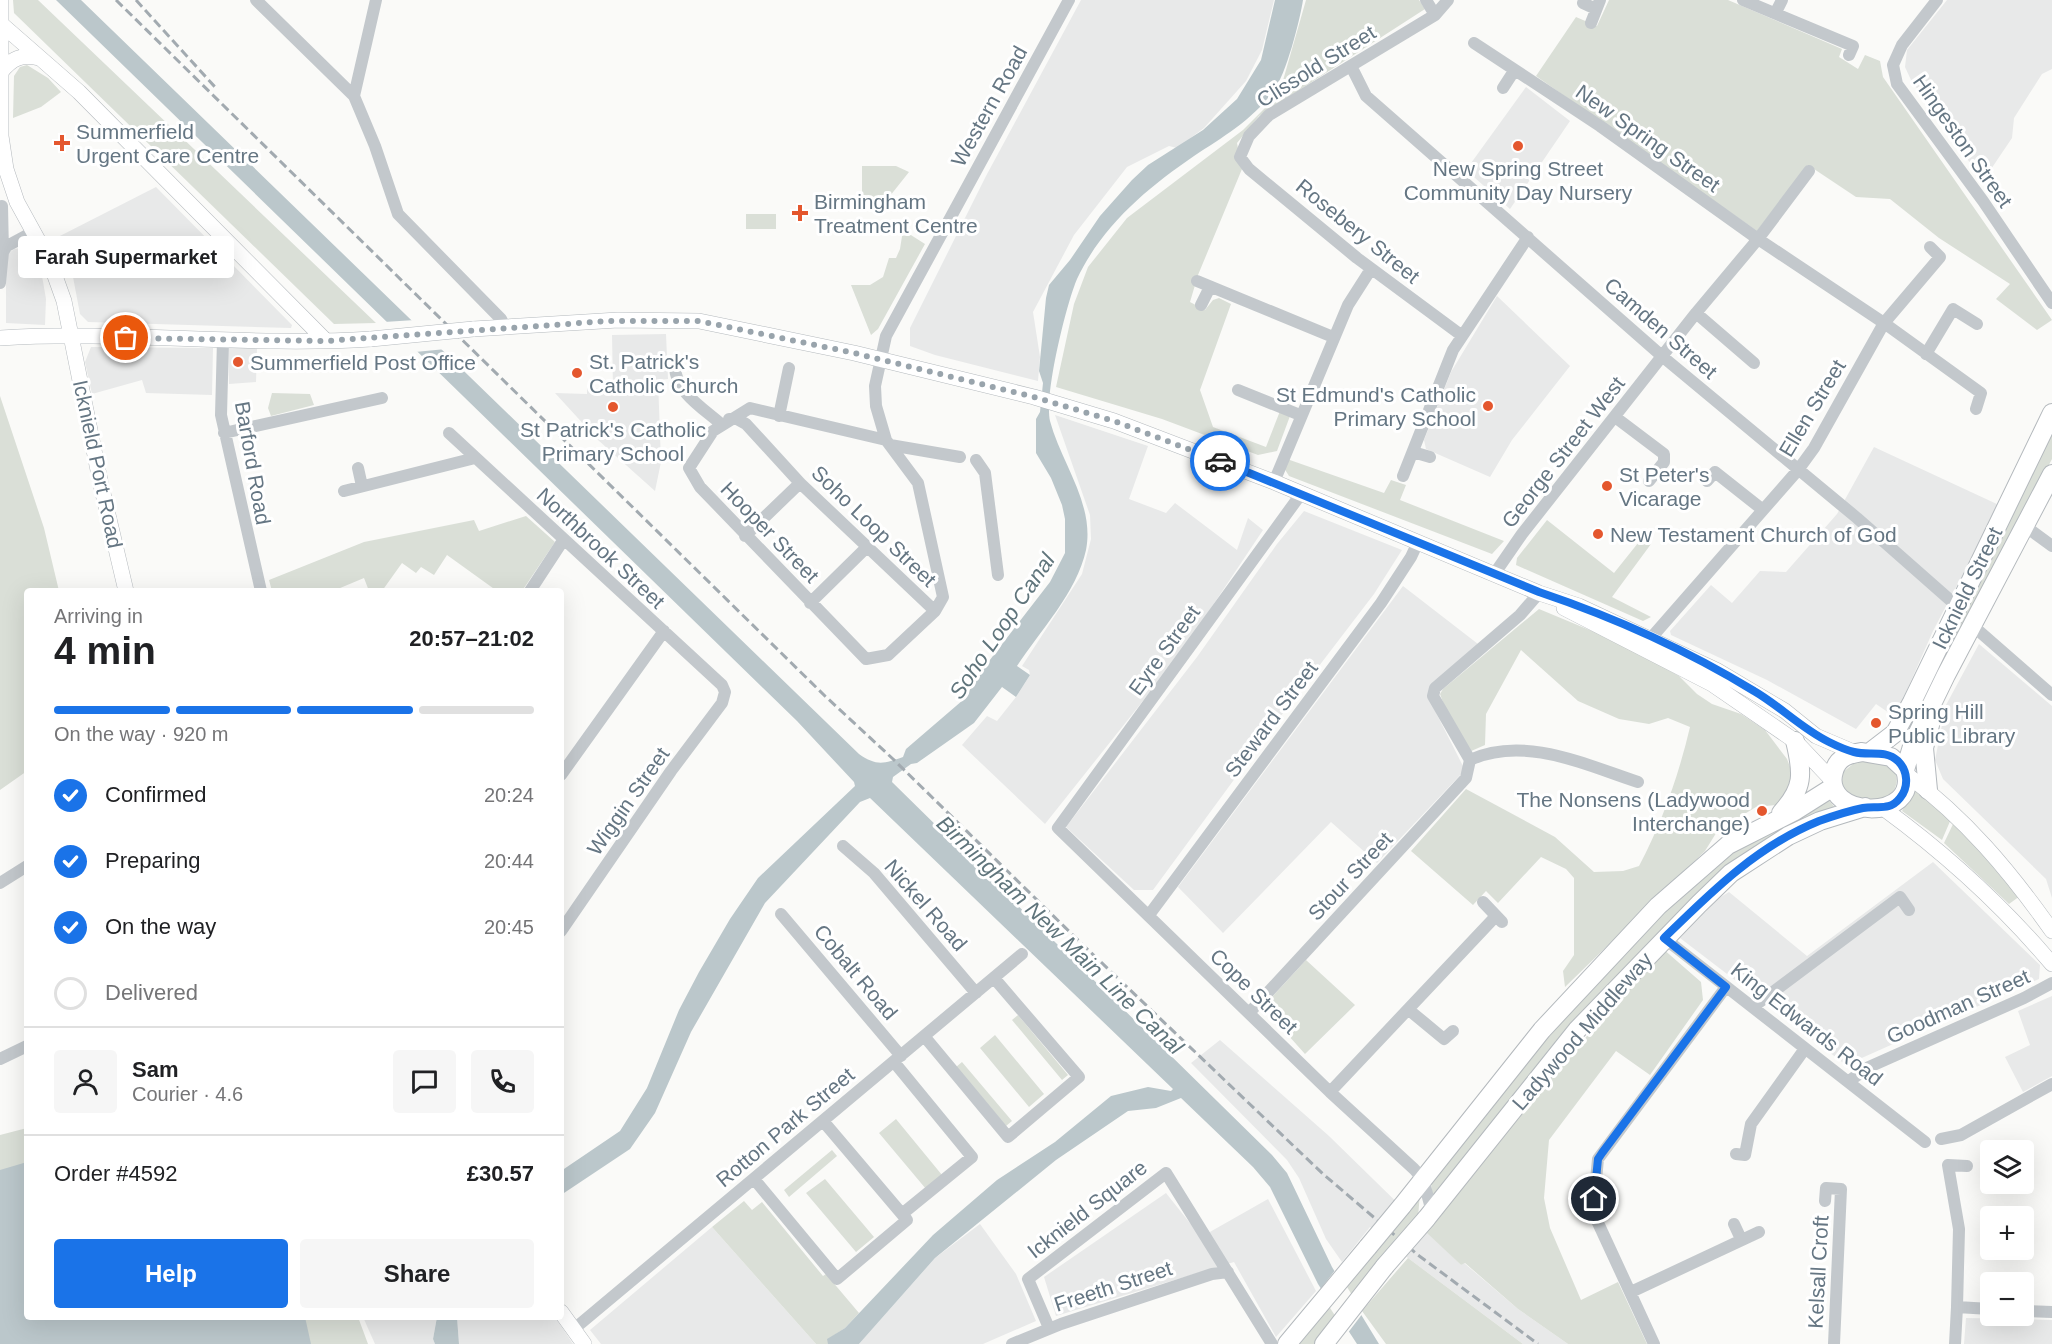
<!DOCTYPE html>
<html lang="en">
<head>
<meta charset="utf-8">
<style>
	:root { --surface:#fff; --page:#f6f6f6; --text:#202124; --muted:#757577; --line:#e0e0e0; --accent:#1a73e8 }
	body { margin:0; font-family:Arial,sans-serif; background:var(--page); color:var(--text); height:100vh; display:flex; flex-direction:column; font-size:22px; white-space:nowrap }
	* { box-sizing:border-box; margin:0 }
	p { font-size:20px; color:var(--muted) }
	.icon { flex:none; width:33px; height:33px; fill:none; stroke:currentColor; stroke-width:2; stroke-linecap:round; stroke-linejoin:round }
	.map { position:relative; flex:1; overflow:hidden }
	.details { position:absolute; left:24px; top:588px; width:540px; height:732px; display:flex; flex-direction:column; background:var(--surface); border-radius:6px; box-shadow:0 6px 24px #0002 }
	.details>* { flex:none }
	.buttons { position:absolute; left:1980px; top:1140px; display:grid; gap:12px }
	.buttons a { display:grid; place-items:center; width:54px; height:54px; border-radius:6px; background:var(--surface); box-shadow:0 6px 24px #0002; font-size:30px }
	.pin { position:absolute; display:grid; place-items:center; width:51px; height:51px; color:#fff; margin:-26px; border:3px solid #fff; border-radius:50%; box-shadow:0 2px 6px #0007 }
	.courier { position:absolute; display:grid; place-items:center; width:60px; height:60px; margin:-30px; border:4px solid #1a73e8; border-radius:50%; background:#fff; color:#222; box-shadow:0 2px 8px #0007 }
	.bubble { position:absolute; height:42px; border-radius:6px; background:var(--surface); box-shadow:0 6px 24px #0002; font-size:20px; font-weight:700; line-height:42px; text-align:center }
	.overview em { font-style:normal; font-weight:700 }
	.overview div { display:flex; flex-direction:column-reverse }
	.overview { display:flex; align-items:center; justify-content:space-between; height:102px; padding:0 30px }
	h1 { font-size:39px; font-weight:700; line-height:45px }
	.bar { display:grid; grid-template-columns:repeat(4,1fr); gap:9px 6px; align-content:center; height:72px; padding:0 30px }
	.bar i { height:8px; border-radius:4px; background:var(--line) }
	.bar .active { background:var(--accent) }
	.bar p { grid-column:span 4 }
	.line { display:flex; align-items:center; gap:15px; padding:0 30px; border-top:2px solid var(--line) }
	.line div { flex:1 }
	.round { display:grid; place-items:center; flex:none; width:63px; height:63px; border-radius:6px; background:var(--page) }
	ol { padding:0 30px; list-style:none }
	li { display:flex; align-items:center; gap:18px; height:66px }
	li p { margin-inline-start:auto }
	li .icon { padding:6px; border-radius:50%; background:var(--accent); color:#fff; stroke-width:4 }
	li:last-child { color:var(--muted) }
	li i { width:33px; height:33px; border:3px solid var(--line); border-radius:50% }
	.button { display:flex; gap:12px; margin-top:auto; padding:12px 30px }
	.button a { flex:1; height:69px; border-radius:6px; background:var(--accent); color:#fff; font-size:24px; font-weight:700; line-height:69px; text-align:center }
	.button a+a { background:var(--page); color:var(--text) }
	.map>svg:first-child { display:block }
</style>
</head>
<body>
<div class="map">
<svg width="2052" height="1344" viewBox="0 0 2052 1344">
	<rect width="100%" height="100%" fill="#fafaf8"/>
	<path fill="#e8e9e9" d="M1081,0h193l-12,50 -16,31 -42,47 -27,20 -8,-2 -42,21 -53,68 -41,77 7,45 -2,24 -103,-26 -25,-9v-18l76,-152z
		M1947,0h105v69l-10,5 -28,44 -2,20 -29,43 -72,-101 -6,-13 2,-17z
		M1526,87l44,34 -60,88 -44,-39z
		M156,187l136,138 -1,3 -203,-6 -8,-8 -7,-37 -19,-38z
		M21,248l10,5 11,23 4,23 -1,26 -39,-2v-67l8,-7z
		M1497,296l73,70 -58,74 -22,37 -64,-28 -2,-9 27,-68z
		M666,334l2,45 -10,1 3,82 -6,29 -57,-51 -43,-47 32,1v-6h26l-1,-53z
		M91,347l122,1 -1,47 -66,-2 -4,-13 -50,14 -7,-32z
		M228,348h29l-1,34 -27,2z
		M1055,415l93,31 -19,53 37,14 9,-10 62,47 11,-32 15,12 -82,123 -136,171 -83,-79 25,-29 10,5 19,-24 14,-22 -1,-5 -7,-4 60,-92 9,-35 -1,-24z
		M1874,447l125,58 -66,126 -38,86 -19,-13 -20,25 -89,-49 -96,-45 -1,-4 41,-46 21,18 28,-32 26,1 51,-58z
		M1304,511l98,39 -28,44 -94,123 -127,173h-19l-68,-63 131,-170 80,-113z
		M1403,586l75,58 -50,53 37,73 -88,93 -46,-41 -108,111 -45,-46z
		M1979,644l73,62v192l-6,-19 -103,-100 -8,-19 11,-55z
		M1933,862l107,103 -1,14 -193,86 -166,-127 39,-40 10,-6 78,64z
		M2052,996v80l-29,16 -18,-35 25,-12 -12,-34z
		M1220,1040l109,96 132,129 3,-2 54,46 50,35h-45l-115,-86 -38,-31 -28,35 -16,-23 -27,-61 -12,-18 -96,-97z
		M1166,1193l35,44 67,-38 48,92 -40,46 -42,-75 -178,54 -12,-39z
		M980,1224l36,50 20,47 -53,23h-124l76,-86z
		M712,1227l104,117h-215l-11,-14z
		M363,1317h74l-4,22 2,5h-60z
		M457,1317h98l18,27h-114z
		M1966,1318l86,2v24h-88z"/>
	<path fill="#dadfd7" d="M13,0h25l338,323 -42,1 -320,-311z
		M1306,0h113l6,9 -166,107 -22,27 5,26 -44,106 -8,27 15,8 8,-10 6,-2 12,6 -31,86 13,37 53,20 14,-36 10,5 -13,35 -19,4 -96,-36 -106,-32 18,-83 14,-37 39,-49 116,-88 29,-29 10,-17z
		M1609,0h119l114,49 -3,8 19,12 7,-14 15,6 3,16 169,243 -15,10 -41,-31 14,-15 -71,-46 -49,-39 -34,-2 -48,-32 -51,66 -221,-155 40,-59 21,9z
		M27,65l21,13 13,14 -20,15 -28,11 1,-42 6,-9z
		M862,166h34l13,6 -27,34 -20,-1z
		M746,214h30v15h-30z
		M903,230l22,14 -47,85 -7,6 -20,-50h19l13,-8 6,-19h7l4,-9z
		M272,393l38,1 4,11 -43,11 -3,-8z
		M0,396l44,132 15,63h-32v180l-27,19z
		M2052,434v25l-126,239 -4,-3z
		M1287,459l97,34 7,-13 15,5 -6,15 104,41 -12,13 -203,-78 -5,-8z
		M526,516l29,26 -33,49h-25l-50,-36 -13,20 -13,-8 -5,6 -14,-10 -20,28h-13l-5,-13 -31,13h-61l-3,-11 95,-38 110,-22 5,11z
		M1547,520l67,53 28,-35 9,6 -39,53 39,20 -8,4 -127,-56 1,-7z
		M1539,609l77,32 63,35 18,18 15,10 29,10 24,16 22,29 5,13 -2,18 -14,15 -20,2 -38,23 -13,21 -140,136 -2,-16 11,-16v-77l-8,-9 -25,-12 -43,46 -12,-12 -13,14 -62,-54 55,-62 89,48 39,35 29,-1 16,-5c23,-43 40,-92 51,-139l-22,-9 -19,6 -30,-5 -41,-18 -57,-51 -35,64 -1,31 -16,7 -18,-28 -11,-30 3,-5z
		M1858,760c20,2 49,4 35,33l-18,9 -27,-7 -6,-11 1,-12z
		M1916,788l35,31 -9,21 -40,-29z
		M1827,798l10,12 -92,46 -313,343 -1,-21 95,-118 138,-151 68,-59z
		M1954,822l66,74 -11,8 -65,-61z
		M1662,948l39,34 2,18 -53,75 -34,-24 -67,89 -5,58 6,30 31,72 37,-18 29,62h-79l-50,-35 -53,-46 -4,2 -34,-32 -2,-7z
		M1306,960l49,45 -50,49 -42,-47z
		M1018,1015l50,60 -6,5 -50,-60z
		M995,1035l49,59 -15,13 -49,-59z
		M962,1062l50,59 -6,5 -50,-59z
		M896,1119l46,56 -16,14 -47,-56z
		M27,1128v189h331l10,27h-368v-209z
		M832,1150l5,6 -48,41 -5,-7z
		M825,1179l49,58 -18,15 -50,-59z
		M1420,1192l-2,26 -102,126h-23z
		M744,1201l8,9 10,-8 61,74 3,-2 33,39 -14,15 -17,11v5h-12l-104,-117z
		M1408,1258l115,86h-137l-24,-33z"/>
	<path fill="#bbc7cb" d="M56,0h25l778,754c17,12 25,10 44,3l3,-8 57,-49 23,-35 64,-83 15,-29v-34l-3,-14 -11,-27 -15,-25v-34l4,-7 3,-29 -4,-12 7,-73 3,-13 21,-25 30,-44 32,-36 16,-15 55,-35 34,-31 24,-39 14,-60h28c-3,20 -17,75 -29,90 -20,29 -51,47 -80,66 -47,32 -92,70 -117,123 -11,26 -33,116 -27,142 11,42 45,83 36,129 -9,42 -46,81 -69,116l13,9 -14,22 -14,-10 -28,36 -57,40 -6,1 -18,13 -1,5 380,373 15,18 45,94 47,77h-22l-39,-60 -48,-97 -17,-20 -72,-69 -25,10 -28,3 -72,49 -121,98 -76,86h-31l-1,-5 18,-11 88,-93 64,-55 58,-38 56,-46 37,-9 23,4 2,-2 -303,-291 -10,4 -95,101 -74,129 -36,81 -25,36 -69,46v-24l59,-40 27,-43 32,-78 20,-38 31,-53 28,-41 97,-92 -1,-4 -57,-61z
		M27,1162v155h278l6,27h-311v-174z
		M437,1317h20l2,27h-24l-2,-5z"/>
	<path fill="#fafaf8" d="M415,320l31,29 -31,3 -31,-30z
		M1336,1269l27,44 -16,21 -28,-43z"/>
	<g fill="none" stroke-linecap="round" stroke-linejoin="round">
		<g stroke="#b5babe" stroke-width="16">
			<path id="major" d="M1,0v136l5,33 11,33 33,60 14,39 37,184 25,106
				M0,23l79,69 247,249
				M1,72c11,-14 21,-18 38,-14
				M473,329l145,-9 81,1 155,32 180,44 80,24 160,61 265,111 40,13 137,64 69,41 31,25 40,17
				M0,338c123,-8 247,9 371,1
				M1564,608l148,76 83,57 37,39
				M1906,774c60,45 103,96 146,157
				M1883,808c63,46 119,97 169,156
				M561,1312l23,32"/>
		</g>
		<g stroke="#b4b9bd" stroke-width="20">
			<path id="highway" d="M1862,752l29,5 14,13c17,53 -86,49 -71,1 4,-14 15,-17 28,-19z
				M1869,753l26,-20 17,-31 140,-289
				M1905,770l8,-27 33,-68 106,-201
				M1928,790l-4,-42 6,-23
				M1781,813c23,-25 22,-39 14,-72
				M1402,1206l140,-176 116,-124 70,-61 67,-34 38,-24
				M1426,1219l151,-189 122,-126 32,-31 57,-37 32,-15 45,-14
				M1287,1344l81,-97
				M1324,1344l61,-78"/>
		</g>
		<path stroke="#c3c8cc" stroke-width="12" d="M256,0l98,96 21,50 23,68 103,105 4,8
			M1426,0l9,15
			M1448,0l-13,15 -166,100 -20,21 -9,21 9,12 108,89 104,77
			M1743,0l110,46 -4,9
			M1937,0l-35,45 -9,20 4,19 86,117 69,102
			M1583,3l13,6
			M1776,12l6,-12
			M1591,23l9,-23
			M1474,43l126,83 158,113 126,84 97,70 -5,16
			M1351,66l15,30 297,261 194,161 101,89
			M1503,88l11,-17
			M354,96l22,-96
			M3,252l4,-6 26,-14
			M1197,281l136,56
			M0,283l3,-31 -1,-46
			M1201,305l9,-18
			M1696,313l58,50
			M223,340l-2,75 40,176
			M1926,354l27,-45 24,15
			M675,366c0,26 28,42 46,58
			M1238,390l62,25
			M779,416l10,-48
			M1615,417l49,37v8l-15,19
			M729,419h8l9,5 54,59 135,128
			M224,433l158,-35
			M449,433l273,252 3,7 -3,11 -51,68 -110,160
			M886,440l-136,-32 -37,23 -24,37 11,19 166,172 22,-4 47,-44 8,-14 -25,-114 -32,-43 -10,-34 -1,-20 11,-50 183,-336
			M890,445l70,12
			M1413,452l17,5
			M976,460l9,13 13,102
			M358,468l4,18
			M1403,476l50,-126 75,-113
			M1707,481l8,-9 48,38
			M1274,482l74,-177 23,-36
			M344,491l131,-33
			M1301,494l-243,334 272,264 84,77 9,10 9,33
			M2025,526l27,20
			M745,536l55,-53
			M1495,573l27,-39 174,-221 62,-74 51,-68
			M530,591l34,-52
			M810,603l56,-55
			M1972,625l80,70
			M1651,638l147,-168 16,-22 70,-125 56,-66 -10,-10
			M1470,760l-37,-64 2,-8 85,-73 19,-22
			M1470,760c54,-25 116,5 168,22
			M561,775l103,-144
			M843,846l31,27 102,120
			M0,883l27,-17
			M1483,902l19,20
			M781,914l120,142
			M1149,915l232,-312 30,-46 7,-15
			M1664,938l261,204
			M1753,1007l147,-110 9,13
			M1409,1010l35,29 9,-8
			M1249,1013l217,-235 4,-18
			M924,1036l84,101 71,-60 -85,-99
			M0,1059l27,-13
			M894,1062l78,95 -70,57
			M1849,1081l20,-14 155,-69 28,-15
			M1330,1092l166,-176
			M1941,1139l20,-4 91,-51
			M1736,1154l9,1 6,-31 53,-74
			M754,1179l83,100 70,-59 -84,-99
			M1825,1201l1,-13 15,1 -7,155
			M1734,1224l7,15
			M1631,1292l128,-60
			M1957,1307l2,-78 -11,-64 19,1
			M2024,1311l28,1
			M1049,1328l-21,-49 138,-106 106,171
			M574,1329l448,-375
			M1012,1344l49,-20 151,-50 16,-2
			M1654,1344l-61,-132 5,-53 128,-172
			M1955,1344l2,-37 33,2"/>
		<use href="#major" stroke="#fff" stroke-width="15"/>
		<use href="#highway" stroke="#fff" stroke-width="18"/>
		<path stroke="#a2aab0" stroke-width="3" stroke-dasharray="9 4.5" stroke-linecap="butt" d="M116,0l709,696 68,63 189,185 241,230 95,81 120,89
			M136,0l79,87"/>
		<g stroke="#b5babe" stroke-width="16" stroke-linecap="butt">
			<path id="major-bridge" d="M371,339l102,-10"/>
		</g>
		<g stroke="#b4b9bd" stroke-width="20" stroke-linecap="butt">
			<path id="highway-bridge" d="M1368,1247l34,-41
				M1385,1266l41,-47"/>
		</g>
		<use href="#major-bridge" stroke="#fff" stroke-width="15"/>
		<use href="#highway-bridge" stroke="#fff" stroke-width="18"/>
	</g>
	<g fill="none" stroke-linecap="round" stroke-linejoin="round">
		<path stroke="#99a4ac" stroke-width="6" stroke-dasharray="0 10.8" d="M126,338l200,3 283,-20h90l155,32 180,44 80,24 106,40"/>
		<path stroke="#1a73e8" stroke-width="8" d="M1220,461l319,131c74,25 148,58 215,99 26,15 48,38 75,51 8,4 17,8 25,10 15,4 31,-3 44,9 10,10 11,26 2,37 -11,14 -23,7 -37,10 -15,3 -30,8 -44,13 -62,25 -108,71 -155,117l62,49 -124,166 -4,6 -4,40"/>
	</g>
	<g fill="#e4572e" stroke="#fff" stroke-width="2">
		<path d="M59 134h6v6h6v6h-6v6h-6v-6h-6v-6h6z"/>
		<circle cx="1518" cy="146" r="6"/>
		<path d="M797 204h6v6h6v6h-6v6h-6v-6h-6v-6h6z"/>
		<circle cx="238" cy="362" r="6"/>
		<circle cx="577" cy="373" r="6"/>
		<circle cx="1488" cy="406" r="6"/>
		<circle cx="613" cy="407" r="6"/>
		<circle cx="1607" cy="486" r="6"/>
		<circle cx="1598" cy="534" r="6"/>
		<circle cx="1876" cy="723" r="6"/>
		<circle cx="1762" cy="811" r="6"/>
	</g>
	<g text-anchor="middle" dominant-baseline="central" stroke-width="6" stroke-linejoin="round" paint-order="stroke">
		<g font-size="21" fill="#657683" stroke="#fff">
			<text transform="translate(1316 66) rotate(-32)">Clissold Street</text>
			<text transform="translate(989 106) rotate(-61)">Western Road</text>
			<text transform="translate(1648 138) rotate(35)">New Spring Street</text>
			<text transform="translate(1963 141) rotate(55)">Hingeston Street</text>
			<text transform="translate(1358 231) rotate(39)">Rosebery Street</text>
			<text transform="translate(1661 328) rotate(41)">Camden Street</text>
			<text transform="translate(1812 408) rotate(-59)">Ellen Street</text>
			<text transform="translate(1563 452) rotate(-52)">George Street West</text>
			<text transform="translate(253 463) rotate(80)">Barford Road</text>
			<text transform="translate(98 464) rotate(78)">Icknield Port Road</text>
			<text transform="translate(874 526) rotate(44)">Soho Loop Street</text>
			<text transform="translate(770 532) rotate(46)">Hooper Street</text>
			<text transform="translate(601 548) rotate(43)">Northbrook Street</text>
			<text transform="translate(1967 588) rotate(-64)">Icknield Street</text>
			<text transform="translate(1164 650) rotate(-54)">Eyre Street</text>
			<text transform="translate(1271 719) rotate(-53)">Steward Street</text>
			<text transform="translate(628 801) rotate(-55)">Wiggin Street</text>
			<text transform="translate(1350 876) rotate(-47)">Stour Street</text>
			<text transform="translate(926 905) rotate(49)">Nickel Road</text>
			<text transform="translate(856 972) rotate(50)">Cobalt Road</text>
			<text transform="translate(1254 991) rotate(44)">Cope Street</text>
			<text transform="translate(1958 1006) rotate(-24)">Goodman Street</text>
			<text transform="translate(1807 1024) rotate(38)">King Edwards Road</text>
			<text transform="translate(1582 1031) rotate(-49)">Ladywood Middleway</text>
			<text transform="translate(785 1127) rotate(-40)">Rotton Park Street</text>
			<text transform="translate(1087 1209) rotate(-38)">Icknield Square</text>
			<text transform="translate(1818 1272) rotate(-87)">Kelsall Croft</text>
			<text transform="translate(1113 1286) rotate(-18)">Freeth Street</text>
		</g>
		<g font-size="21" fill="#657683" stroke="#fff" text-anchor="start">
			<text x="76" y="131">Summerfield<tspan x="76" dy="24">Urgent Care Centre</tspan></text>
			<text x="1518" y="168" text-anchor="middle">New Spring Street<tspan x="1518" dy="24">Community Day Nursery</tspan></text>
			<text x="814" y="201">Birmingham<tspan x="814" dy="24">Treatment Centre</tspan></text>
			<text x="589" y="361">St. Patrick's<tspan x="589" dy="24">Catholic Church</tspan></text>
			<text x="250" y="362">Summerfield Post Office</text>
			<text x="1476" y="394" text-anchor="end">St Edmund's Catholic<tspan x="1476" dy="24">Primary School</tspan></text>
			<text x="613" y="429" text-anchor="middle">St Patrick's Catholic<tspan x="613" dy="24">Primary School</tspan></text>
			<text x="1619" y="474">St Peter's<tspan x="1619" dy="24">Vicarage</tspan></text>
			<text x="1610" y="534">New Testament Church of God</text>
			<text x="1888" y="711">Spring Hill<tspan x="1888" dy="24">Public Library</tspan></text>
			<text x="1750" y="799" text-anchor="end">The Nonsens (Ladywood<tspan x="1750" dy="24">Interchange)</tspan></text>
		</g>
		<g font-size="22" font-style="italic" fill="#60757c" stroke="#fff">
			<text transform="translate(1002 626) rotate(-56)">Soho Loop Canal</text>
			<text transform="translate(1060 935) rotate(44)">Birmingham New Main Line Canal</text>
		</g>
	</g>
</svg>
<div class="buttons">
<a><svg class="icon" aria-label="layers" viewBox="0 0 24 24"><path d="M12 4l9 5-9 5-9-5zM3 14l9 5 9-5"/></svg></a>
<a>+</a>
<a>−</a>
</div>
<div class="pin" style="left:126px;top:338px;background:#ea580c"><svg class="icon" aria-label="bag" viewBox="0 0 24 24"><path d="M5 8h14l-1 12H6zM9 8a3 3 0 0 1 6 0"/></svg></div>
<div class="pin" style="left:1594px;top:1199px;background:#1f2937"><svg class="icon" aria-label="home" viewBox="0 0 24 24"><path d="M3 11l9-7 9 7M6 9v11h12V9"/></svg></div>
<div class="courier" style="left:1220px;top:461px"><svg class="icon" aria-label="car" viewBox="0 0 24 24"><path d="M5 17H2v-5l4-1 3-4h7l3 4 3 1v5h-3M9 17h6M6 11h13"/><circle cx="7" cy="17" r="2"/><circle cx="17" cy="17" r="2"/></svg></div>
<div class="bubble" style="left:18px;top:236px;width:216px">Farah Supermarket</div>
<section class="details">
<div class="overview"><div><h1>4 min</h1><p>Arriving in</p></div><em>20:57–21:02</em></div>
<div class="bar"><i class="active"></i><i class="active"></i><i class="active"></i><i></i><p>On the way · 920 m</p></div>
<ol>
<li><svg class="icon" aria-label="check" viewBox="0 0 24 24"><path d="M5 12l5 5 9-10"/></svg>Confirmed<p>20:24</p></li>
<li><svg class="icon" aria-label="check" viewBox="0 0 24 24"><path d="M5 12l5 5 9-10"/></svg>Preparing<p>20:44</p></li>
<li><svg class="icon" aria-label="check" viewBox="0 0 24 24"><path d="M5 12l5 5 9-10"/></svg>On the way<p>20:45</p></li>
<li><i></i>Delivered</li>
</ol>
<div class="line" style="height:108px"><a class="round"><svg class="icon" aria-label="person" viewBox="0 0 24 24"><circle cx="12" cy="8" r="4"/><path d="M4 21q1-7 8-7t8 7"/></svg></a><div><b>Sam</b><p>Courier · 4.6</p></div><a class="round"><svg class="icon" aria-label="chat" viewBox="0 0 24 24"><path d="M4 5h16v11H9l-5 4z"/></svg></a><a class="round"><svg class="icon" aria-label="phone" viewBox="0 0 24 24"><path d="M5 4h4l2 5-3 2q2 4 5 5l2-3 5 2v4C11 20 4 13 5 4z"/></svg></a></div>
<div class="line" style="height:78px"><div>Order #4592</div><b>£30.57</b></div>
<div class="button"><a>Help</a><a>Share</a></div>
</section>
</div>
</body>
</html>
